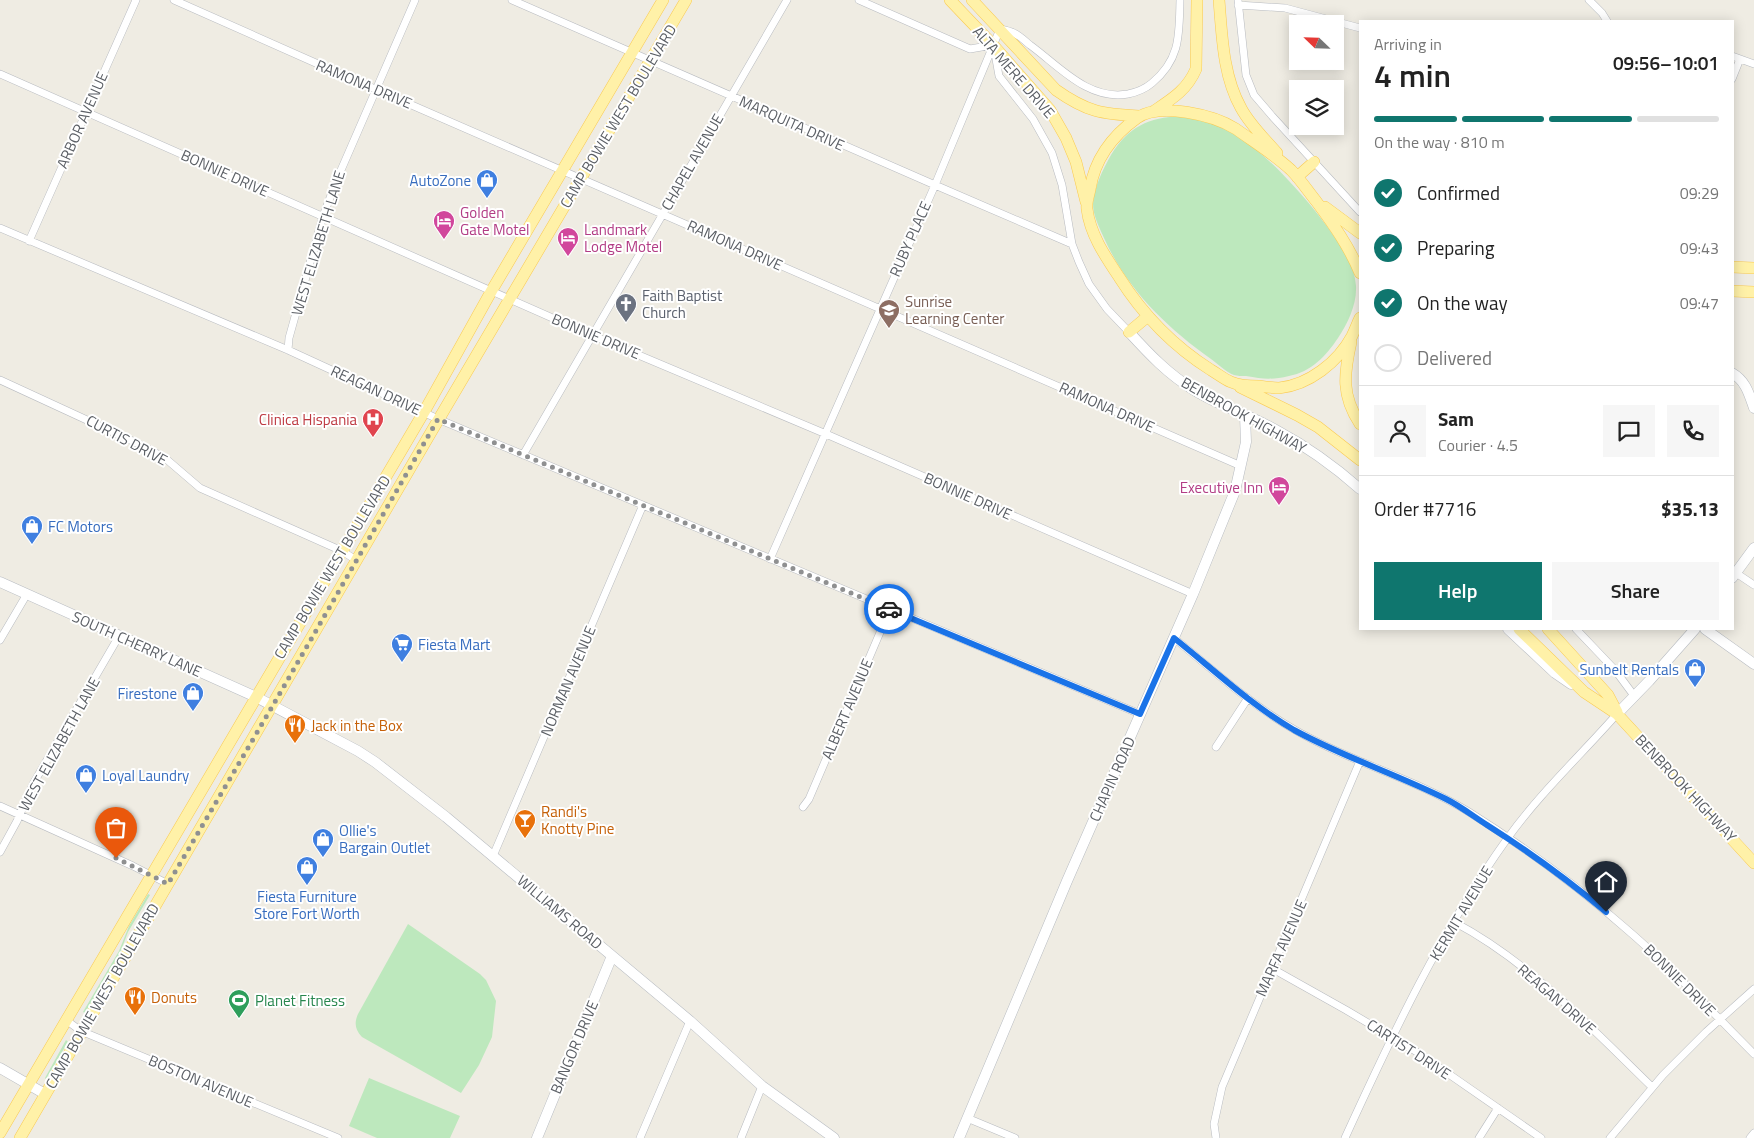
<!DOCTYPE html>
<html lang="en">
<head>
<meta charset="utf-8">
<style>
	:root { --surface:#fff; --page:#f6f6f6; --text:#222; --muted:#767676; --line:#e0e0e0; --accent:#0f766e }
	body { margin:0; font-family:"Titillium Web",sans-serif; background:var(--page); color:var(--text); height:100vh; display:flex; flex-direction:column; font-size:19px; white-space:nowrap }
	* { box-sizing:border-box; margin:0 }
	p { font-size:16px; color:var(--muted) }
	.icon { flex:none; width:28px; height:28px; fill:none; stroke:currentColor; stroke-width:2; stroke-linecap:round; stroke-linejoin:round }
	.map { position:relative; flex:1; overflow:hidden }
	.panel { position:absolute; left:1359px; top:20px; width:375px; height:610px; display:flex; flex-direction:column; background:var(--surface); border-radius:0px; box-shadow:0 2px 12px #0003 }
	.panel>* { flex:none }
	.needle { width:32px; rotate:293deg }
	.fabs { position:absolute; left:1289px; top:15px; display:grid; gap:10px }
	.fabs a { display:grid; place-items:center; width:55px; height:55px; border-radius:0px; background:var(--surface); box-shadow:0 2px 12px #0003; font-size:25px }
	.pin { position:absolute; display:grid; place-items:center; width:42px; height:42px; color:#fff; margin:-51px -21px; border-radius:50% 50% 50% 0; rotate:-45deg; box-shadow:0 0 5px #0007 }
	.pin .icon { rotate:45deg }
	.courier { position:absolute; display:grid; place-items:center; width:50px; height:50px; margin:-25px; border:4px solid #1a73e8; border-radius:50%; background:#fff; color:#222; box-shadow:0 1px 6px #0007 }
	.overview em { font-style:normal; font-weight:600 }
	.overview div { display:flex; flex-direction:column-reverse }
	.overview { display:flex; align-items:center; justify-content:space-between; height:85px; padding:0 15px }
	h1 { font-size:32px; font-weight:600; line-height:38px }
	.bar { display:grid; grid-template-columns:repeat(4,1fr); gap:8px 5px; align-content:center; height:60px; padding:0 15px }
	.bar i { height:6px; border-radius:4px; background:var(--line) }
	.bar .selected { background:var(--accent) }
	.bar p { grid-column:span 4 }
	.line { display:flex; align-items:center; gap:12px; padding:0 15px; border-top:1px solid var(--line) }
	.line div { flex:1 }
	.round { display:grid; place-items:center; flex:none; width:52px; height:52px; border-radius:0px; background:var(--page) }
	ol { padding:0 15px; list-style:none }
	li { display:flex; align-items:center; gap:15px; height:55px }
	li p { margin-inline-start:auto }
	li .icon { padding:5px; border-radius:50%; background:var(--accent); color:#fff; stroke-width:4 }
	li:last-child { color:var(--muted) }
	li i { width:28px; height:28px; border:2px solid var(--line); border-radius:50% }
	.action { display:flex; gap:10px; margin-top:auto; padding:10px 15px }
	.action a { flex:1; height:58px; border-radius:0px; background:var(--accent); color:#fff; font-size:20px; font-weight:600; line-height:58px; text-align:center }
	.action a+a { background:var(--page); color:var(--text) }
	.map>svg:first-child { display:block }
</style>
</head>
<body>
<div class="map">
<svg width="1754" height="1138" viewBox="0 0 1754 1138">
	<rect width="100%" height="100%" fill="#efece3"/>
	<path fill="#bde8bd" d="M1181,116c17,4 33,7 49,15 36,20 83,74 106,108 4,7 10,13 13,20 4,8 6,18 7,27 1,18 -8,37 -18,52 -12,18 -27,34 -49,38 -17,4 -26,3 -43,0 -4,0 -9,0 -12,-1 -8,-3 -16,-11 -23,-16 -45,-32 -84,-70 -107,-121 -5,-11 -11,-23 -11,-34 1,-17 10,-35 18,-49 18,-29 37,-37 70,-39z
		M148,894l2,1 -22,37 -8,21 -35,60 -2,-1 36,-61 10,-25z
		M408,924l72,50 6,6 10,21 -4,36 -13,28 -18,28 -99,-56c-7,-7 -8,-14 -4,-23z
		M66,1040l2,2 -22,37 -1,-1z
		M369,1078l91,38 -10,22h-73l-28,-12z"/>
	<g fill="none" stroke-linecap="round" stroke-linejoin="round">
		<g stroke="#b8bbc0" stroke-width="8">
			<path id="street" d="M174,0l171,76 896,390
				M512,0l423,185 137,59
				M859,0l111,49 23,-4
				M1238,0l8,75 8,20 18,21 88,96
				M1589,0l13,13 5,8
				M1238,5l47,3 75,20
				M994,48l5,28 34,43 19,34 10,32 10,59 7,18 10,22 18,25 22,23
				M1732,56l22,8
				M0,74l591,261 235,99 367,160
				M1732,79l8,-20
				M0,228l288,122 150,69 702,295
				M29,241l107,-241
				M288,350l1,-12 34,-122 15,-39 77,-177
				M0,380l141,65 24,13 35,30 142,63 14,9
				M523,455l264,-455
				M770,559l165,-374 65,-156c5,1 10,2 14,4 6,3 11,8 16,12 29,21 58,56 98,49 10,-2 17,-5 24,-11 29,-24 27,-49 28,-83
				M1736,573l18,12
				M1576,629l39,41 20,27
				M1174,638c39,32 77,67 121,92 55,32 119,48 174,82 54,34 107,73 155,115 46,39 87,84 130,127
				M0,640l27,-46
				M1216,747l32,-49
				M0,806l133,60 35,18
				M803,807l6,-8 81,-190
				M0,852l17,-31 16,-37 86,-148
				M493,856l150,-351
				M1454,922c76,40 137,106 198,165
				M1273,969l73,41 71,42 124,86
				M66,1020l15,11 257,107
				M967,1118l48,20
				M640,1138l50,-117
				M741,1138l21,-52
				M1216,1138l-2,-14 8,-37 138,-326
				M1345,1138c47,-103 96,-207 162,-299 32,-45 74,-84 110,-125
				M1479,1138l19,-30
				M1610,1138l53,-63 43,-43 48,-43
				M1750,1138l4,-5"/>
		</g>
		<g stroke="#b8bcc2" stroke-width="11">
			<path id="secondary" d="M1129,332c20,22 39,42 65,58 26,16 55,25 82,40 30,16 58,36 84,59
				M1732,373c14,8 17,21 22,35
				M1732,578l22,-30
				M0,582l256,115 102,54 17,11 71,55 244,204 72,65 72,52
				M1508,629l47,44 16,11
				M1705,629l49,35
				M1617,714l32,-33 46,-52
				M0,1068l45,26
				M537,1138l75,-182
				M959,1138l108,-257 126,-287 42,-103 11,-49 -1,-26"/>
		</g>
		<g stroke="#faca50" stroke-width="12">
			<path id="primary" d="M950,0l43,45 57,65 16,28 10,24 10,40
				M972,0l84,90c31,22 46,24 83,26
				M1219,0c3,36 4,76 22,108 9,17 24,31 36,45
				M1154,111c18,-12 33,-21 42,-42l1,-69
				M1297,177l17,-15
				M1325,207l35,26
				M1732,267l22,1
				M1360,273c-11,-27 -27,-49 -44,-72 -8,-10 -16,-22 -25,-31 -16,-15 -37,-28 -55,-41 -22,-14 -76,-27 -99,-11 -25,18 -42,40 -47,71 -1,6 -4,13 -3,20 3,25 18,47 32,68 24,38 54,69 92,93 7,4 13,9 20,12 9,4 19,4 28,4 7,1 14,2 20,2 30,-3 59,-26 73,-52 3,-6 5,-12 8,-18
				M1732,291l22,1
				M1129,332l18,-15
				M1351,342c-7,32 -10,53 9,82
				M1240,387l57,28 21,12 42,33
				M1519,629l65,63 33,22 137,149
				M1548,629l60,66 9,17
				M0,1133l424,-721 68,-122 171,-290
				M20,1138l410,-704 256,-434"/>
		</g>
		<use href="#street" stroke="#fff" stroke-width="7"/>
		<use href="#secondary" stroke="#fff" stroke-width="10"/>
		<use href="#primary" stroke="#fff1a8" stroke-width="11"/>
	</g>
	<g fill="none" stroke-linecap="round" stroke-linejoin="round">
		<path stroke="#8f9091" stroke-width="5" stroke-dasharray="0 9" d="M116,858l52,26 104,-177 166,-288 451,190"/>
		<path stroke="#1a73e8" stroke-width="6" d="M889,609l251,105 34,-76c39,31 77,67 120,92 49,27 102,44 152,69 14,7 27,17 41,26 41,26 81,55 119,87"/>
	</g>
	<defs>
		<g id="shop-pin" transform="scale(1.125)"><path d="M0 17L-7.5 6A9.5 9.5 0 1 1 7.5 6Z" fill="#3f7fe0" stroke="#fff"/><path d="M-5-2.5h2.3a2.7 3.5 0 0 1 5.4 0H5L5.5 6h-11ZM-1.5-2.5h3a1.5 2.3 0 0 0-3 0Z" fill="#fff"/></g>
		<g id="hotel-pin" transform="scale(1.125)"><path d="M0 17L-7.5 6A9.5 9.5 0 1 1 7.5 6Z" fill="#d1479c" stroke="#fff"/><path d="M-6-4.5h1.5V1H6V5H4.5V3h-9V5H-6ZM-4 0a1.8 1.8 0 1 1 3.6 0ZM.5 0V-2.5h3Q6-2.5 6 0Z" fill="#fff"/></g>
		<g id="church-pin" transform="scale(1.125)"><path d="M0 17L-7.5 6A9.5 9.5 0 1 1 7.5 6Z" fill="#6b7280" stroke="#fff"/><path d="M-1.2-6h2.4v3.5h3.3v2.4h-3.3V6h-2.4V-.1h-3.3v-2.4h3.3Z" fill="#fff"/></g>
		<g id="school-pin" transform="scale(1.125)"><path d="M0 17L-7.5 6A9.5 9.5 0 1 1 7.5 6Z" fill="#8d6e63" stroke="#fff"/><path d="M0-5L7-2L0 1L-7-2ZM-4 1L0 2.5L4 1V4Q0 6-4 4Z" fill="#fff"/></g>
		<g id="hospital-pin" transform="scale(1.125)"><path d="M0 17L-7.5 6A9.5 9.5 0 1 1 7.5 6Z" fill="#e0444e" stroke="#fff"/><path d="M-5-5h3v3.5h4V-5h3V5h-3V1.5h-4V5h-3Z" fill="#fff"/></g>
		<g id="supermarket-pin" transform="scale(1.125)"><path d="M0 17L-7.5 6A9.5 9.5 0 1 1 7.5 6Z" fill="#3f7fe0" stroke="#fff"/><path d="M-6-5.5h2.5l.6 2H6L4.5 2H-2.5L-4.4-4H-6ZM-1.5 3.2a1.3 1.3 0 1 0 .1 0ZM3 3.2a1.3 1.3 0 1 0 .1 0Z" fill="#fff"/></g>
		<g id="restaurant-pin" transform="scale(1.125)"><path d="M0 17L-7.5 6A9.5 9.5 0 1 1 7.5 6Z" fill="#e8710a" stroke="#fff"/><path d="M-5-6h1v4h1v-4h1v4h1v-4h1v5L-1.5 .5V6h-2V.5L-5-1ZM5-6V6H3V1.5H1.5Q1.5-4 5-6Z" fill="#fff"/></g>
		<g id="bar-pin" transform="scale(1.125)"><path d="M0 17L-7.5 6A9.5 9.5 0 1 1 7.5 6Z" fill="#e8710a" stroke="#fff"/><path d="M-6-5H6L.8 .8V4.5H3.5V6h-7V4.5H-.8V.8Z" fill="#fff"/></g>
		<g id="stadium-pin" transform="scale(1.125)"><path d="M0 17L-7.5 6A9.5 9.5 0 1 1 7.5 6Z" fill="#2e9e5b" stroke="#fff"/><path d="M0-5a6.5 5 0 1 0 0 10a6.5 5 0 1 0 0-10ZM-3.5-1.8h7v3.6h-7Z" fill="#fff"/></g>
	</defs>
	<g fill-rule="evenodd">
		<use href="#shop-pin" x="487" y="180"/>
		<use href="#hotel-pin" x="444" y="221"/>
		<use href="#hotel-pin" x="568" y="238"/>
		<use href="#church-pin" x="626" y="304"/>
		<use href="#school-pin" x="889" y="310"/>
		<use href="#hospital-pin" x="373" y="419"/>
		<use href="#hotel-pin" x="1279" y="487"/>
		<use href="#shop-pin" x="32" y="526"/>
		<use href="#supermarket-pin" x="402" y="644"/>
		<use href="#shop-pin" x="1695" y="669"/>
		<use href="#shop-pin" x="193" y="693"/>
		<use href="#restaurant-pin" x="295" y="725"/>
		<use href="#shop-pin" x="86" y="775"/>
		<use href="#bar-pin" x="525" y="820"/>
		<use href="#shop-pin" x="323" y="839"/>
		<use href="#shop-pin" x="307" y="867"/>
		<use href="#restaurant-pin" x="135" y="997"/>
		<use href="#stadium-pin" x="239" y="1000"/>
	</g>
	<g text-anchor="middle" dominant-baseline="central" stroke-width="4" stroke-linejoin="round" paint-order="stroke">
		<g font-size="15" fill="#5b5f65" stroke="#fff">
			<text transform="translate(1014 72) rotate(49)">ALTA MERE DRIVE</text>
			<text transform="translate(364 84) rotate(23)">RAMONA DRIVE</text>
			<text transform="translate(618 116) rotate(-59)">CAMP BOWIE WEST BOULEVARD</text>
			<text transform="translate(82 120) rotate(-66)">ARBOR AVENUE</text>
			<text transform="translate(792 123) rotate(24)">MARQUITA DRIVE</text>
			<text transform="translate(692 162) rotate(-60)">CHAPEL AVENUE</text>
			<text transform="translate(225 173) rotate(24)">BONNIE DRIVE</text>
			<text transform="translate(910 239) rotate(-66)">RUBY PLACE</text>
			<text transform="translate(318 243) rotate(-73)">WEST ELIZABETH LANE</text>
			<text transform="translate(735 245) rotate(24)">RAMONA DRIVE</text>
			<text transform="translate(596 336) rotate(23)">BONNIE DRIVE</text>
			<text transform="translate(376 390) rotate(25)">REAGAN DRIVE</text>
			<text transform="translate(1107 407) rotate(24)">RAMONA DRIVE</text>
			<text transform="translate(1244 415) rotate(29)">BENBROOK HIGHWAY</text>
			<text transform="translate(127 440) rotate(28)">CURTIS DRIVE</text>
			<text transform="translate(968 496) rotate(24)">BONNIE DRIVE</text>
			<text transform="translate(332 567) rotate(-59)">CAMP BOWIE WEST BOULEVARD</text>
			<text transform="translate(137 644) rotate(24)">SOUTH CHERRY LANE</text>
			<text transform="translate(568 681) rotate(-67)">NORMAN AVENUE</text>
			<text transform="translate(847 709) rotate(-67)">ALBERT AVENUE</text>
			<text transform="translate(59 744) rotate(-61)">WEST ELIZABETH LANE</text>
			<text transform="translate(1112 779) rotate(-66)">CHAPIN ROAD</text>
			<text transform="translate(1686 788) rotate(47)">BENBROOK HIGHWAY</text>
			<text transform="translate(560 912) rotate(40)">WILLIAMS ROAD</text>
			<text transform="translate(1461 913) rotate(-59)">KERMIT AVENUE</text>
			<text transform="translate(1281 948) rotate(-66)">MARFA AVENUE</text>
			<text transform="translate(1680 980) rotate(45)">BONNIE DRIVE</text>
			<text transform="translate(102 996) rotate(-60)">CAMP BOWIE WEST BOULEVARD</text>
			<text transform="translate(1557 999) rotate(41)">REAGAN DRIVE</text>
			<text transform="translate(574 1047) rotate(-67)">BANGOR DRIVE</text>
			<text transform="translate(1409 1049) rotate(33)">CARTIST DRIVE</text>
			<text transform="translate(201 1081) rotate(23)">BOSTON AVENUE</text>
		</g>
		<g font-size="15" fill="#366cbe" stroke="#fff" text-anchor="start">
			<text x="471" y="180" text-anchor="end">AutoZone</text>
			<text x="48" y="526">FC Motors</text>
			<text x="418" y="644">Fiesta Mart</text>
			<text x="1679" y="669" text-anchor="end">Sunbelt Rentals</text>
			<text x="177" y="693" text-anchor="end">Firestone</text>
			<text x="102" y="775">Loyal Laundry</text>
			<text x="339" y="830">Ollie's<tspan x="339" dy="17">Bargain Outlet</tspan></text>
			<text x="307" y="896" text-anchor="middle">Fiesta Furniture<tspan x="307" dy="17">Store Fort Worth</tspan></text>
		</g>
		<g font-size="15" fill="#b23c85" stroke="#fff" text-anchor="start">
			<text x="460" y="212">Golden<tspan x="460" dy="17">Gate Motel</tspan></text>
			<text x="584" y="229">Landmark<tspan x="584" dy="17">Lodge Motel</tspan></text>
			<text x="1263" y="487" text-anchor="end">Executive Inn</text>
		</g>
		<g font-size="15" fill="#5b616d" stroke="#fff" text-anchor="start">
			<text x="642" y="295">Faith Baptist<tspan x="642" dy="17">Church</tspan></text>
		</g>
		<g font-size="15" fill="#785e54" stroke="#fff" text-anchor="start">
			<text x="905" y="301">Sunrise<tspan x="905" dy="17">Learning Center</tspan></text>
		</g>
		<g font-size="15" fill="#be3a42" stroke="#fff" text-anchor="end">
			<text x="357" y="419">Clinica Hispania</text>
		</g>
		<g font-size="15" fill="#c56008" stroke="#fff" text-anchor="start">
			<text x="311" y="725">Jack in the Box</text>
			<text x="541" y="811">Randi's<tspan x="541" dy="17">Knotty Pine</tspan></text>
			<text x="151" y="997">Donuts</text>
		</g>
		<g font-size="15" fill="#27864d" stroke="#fff" text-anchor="start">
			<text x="255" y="1000">Planet Fitness</text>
		</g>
	</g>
</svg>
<div class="fabs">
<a><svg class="needle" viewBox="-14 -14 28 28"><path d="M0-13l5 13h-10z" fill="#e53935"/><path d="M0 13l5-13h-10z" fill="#767676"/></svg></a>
<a><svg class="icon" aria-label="layers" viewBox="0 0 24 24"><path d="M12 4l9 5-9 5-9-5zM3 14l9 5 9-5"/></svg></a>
</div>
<div class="pin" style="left:116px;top:858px;background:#ea580c"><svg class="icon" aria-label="bag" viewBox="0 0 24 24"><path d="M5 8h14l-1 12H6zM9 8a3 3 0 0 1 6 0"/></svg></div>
<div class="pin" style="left:1606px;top:912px;background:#1f2937"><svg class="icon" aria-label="home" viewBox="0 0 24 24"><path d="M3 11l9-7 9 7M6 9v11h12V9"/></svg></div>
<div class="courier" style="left:889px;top:609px"><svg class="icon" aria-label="car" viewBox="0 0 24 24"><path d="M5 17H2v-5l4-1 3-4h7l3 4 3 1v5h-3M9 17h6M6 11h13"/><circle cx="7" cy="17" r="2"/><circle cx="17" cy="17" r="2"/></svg></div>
<section class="panel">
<div class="overview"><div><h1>4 min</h1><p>Arriving in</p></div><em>09:56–10:01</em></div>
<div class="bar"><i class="selected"></i><i class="selected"></i><i class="selected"></i><i></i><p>On the way · 810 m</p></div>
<ol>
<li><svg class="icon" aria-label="check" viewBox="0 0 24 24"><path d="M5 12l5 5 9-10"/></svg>Confirmed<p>09:29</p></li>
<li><svg class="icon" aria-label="check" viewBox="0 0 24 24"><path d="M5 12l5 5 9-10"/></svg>Preparing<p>09:43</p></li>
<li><svg class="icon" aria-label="check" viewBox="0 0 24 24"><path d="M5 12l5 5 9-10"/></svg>On the way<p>09:47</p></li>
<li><i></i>Delivered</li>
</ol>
<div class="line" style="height:90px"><a class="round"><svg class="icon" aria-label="person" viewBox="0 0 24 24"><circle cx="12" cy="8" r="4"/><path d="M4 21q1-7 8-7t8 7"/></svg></a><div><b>Sam</b><p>Courier · 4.5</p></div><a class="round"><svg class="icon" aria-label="chat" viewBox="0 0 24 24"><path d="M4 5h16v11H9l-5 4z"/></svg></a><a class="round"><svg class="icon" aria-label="phone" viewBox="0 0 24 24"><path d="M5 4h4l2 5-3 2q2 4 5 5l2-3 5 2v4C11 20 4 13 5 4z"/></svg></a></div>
<div class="line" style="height:65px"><div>Order #7716</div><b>$35.13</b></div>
<div class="action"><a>Help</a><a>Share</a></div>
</section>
</div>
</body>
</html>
